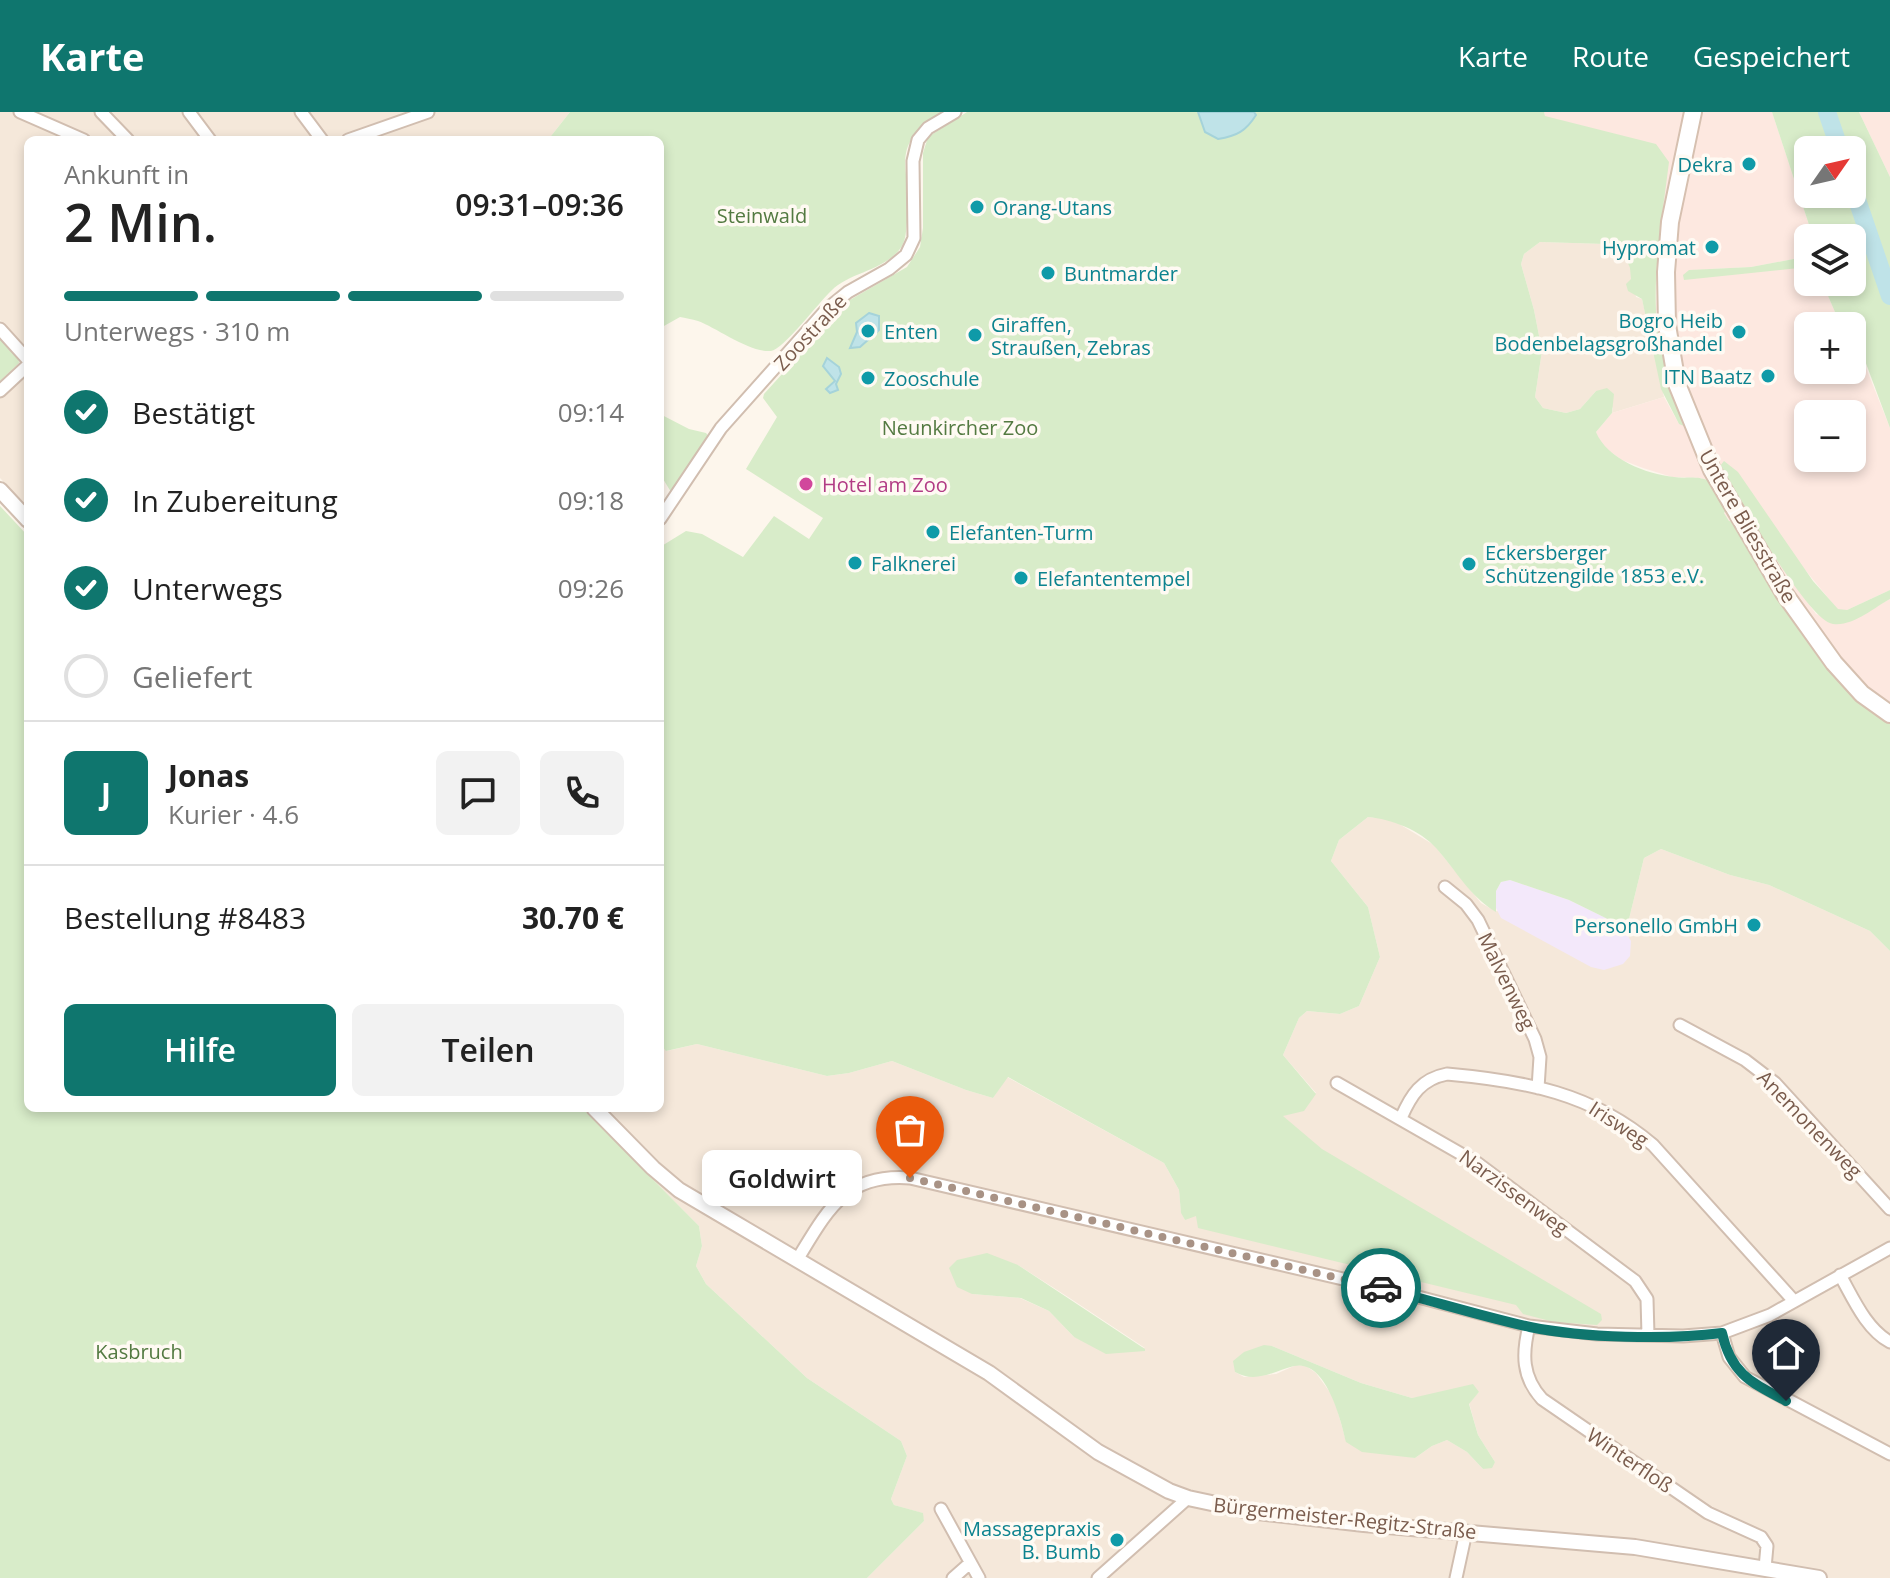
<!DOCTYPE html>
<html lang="de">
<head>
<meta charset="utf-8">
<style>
	:root { --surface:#fff; --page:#f2f2f2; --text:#222; --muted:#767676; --line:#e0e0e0; --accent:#0f766e }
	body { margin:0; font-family:"Open Sans",sans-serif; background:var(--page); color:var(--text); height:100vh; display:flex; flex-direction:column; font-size:30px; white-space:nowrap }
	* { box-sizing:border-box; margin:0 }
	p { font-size:26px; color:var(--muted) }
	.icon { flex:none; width:44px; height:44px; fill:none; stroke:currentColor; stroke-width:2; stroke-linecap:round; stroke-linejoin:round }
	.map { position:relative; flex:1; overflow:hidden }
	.sheet { position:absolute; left:24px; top:24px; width:640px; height:976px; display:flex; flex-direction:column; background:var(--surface); border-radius:12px; box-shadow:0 4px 12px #0003 }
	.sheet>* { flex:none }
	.needle { width:52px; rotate:56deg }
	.tools { position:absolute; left:1794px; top:24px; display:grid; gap:16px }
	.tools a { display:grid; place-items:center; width:72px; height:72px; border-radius:12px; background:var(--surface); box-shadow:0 4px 12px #0003; font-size:40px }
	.pin { position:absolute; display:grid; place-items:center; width:68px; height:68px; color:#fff; margin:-82px -34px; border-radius:50% 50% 50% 0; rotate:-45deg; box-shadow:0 0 8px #0007 }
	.pin .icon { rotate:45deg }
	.courier { position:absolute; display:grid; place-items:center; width:80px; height:80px; margin:-40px; border:6px solid #0f766e; border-radius:50%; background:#fff; color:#222; box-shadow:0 2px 10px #0007 }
	.bubble { position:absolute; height:56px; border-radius:12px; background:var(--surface); box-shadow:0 4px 12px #0003; font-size:26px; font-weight:600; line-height:56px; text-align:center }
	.head em { font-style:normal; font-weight:600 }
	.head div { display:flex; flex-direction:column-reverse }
	.head { display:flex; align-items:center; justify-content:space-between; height:136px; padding:0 40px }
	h1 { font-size:52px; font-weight:600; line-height:60px }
	.bar { display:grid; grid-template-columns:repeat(4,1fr); gap:12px 8px; align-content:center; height:96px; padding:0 40px }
	.bar i { height:10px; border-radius:6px; background:var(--line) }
	.bar .current { background:var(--accent) }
	.bar p { grid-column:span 4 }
	.line { display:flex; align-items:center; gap:20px; padding:0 40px; border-top:2px solid var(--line) }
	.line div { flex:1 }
	.round { display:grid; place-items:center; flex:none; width:84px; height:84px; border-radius:12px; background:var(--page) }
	ol { padding:0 40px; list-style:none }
	li { display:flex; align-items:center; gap:24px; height:88px }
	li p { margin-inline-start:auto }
	li .icon { padding:8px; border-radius:50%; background:var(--accent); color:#fff; stroke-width:4 }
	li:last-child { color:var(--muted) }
	li i { width:44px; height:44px; border:4px solid var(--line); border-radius:50% }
	.button { display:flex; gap:16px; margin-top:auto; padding:16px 40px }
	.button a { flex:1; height:92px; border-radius:12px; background:var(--accent); color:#fff; font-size:32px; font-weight:600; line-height:92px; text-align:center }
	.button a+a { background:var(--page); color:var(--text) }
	header { display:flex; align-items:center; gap:48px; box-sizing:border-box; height:112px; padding:0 40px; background:var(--accent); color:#fff }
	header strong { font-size:38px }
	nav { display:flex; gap:44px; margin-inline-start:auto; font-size:28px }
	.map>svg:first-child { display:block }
</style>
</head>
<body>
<header>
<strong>Karte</strong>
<nav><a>Karte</a><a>Route</a><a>Gespeichert</a></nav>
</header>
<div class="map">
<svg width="1890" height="1466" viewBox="0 0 1890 1466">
	<rect width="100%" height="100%" fill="#fdf6ec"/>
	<path fill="#f5e8da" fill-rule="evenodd" d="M0,0h570l-19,24 -18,4h-505v210l-28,-30z
		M1540,130l65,2 19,10 7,14 5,29 6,2 22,98 -52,16 1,-5 -17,-17 -16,18 -14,4 -23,-5 -8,-11 7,-46 -8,-41 -13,-46 3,-10z
		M28,259v137l-28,-30v-82z
		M1368,705l23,2 43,26 47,58 14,8 134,8 15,-61 17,-9 69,26 39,10 101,46 20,20v627h-1023l57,-57 -2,-8 -28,-8 -3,-6 16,-43 -6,-15 -94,-63 -101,-94 -10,-18 6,-20 -3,-20 -117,-118h78v-64l7,7 30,-7 130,32 22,-3 43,-12 74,29 27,8 14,-21 157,86 15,27 2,22 4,8 1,-87 130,-40 -33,-38 16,-37 8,-7 33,3 19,-8 21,-49 -12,-50 -37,-46 8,-21zM1018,1153l50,32 77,51 -71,-11 -25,-26 -29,-13 -48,-4zM1272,1234l89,37 51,15 67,-6 -10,11 9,32 17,27 -12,7 -16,-17 -20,-12 -15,6 -17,12 -69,-17 -12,-43 -18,-25 -10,-7 -10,-1 -20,9 -32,3 -9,-5z"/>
	<path fill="#fde8e0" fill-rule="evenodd" d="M1544,0h228l39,119v7h-3v16l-4,3 -53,10 -62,3 119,-3v15h14l19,44h-33v44h44v-25l6,3 32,80v162l-43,20h-9l-118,-144 44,75 52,73 32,8 42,-23v121l-31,-22 -122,-176 -8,-1 -27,-43 -30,-1 -29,-9 -21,-8 -21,-15 -5,-13 16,-19 52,-16 15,27 -3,-26 -11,-33 -9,-55 6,-89 -117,-105zM1808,302h44v44h-44z
		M1859,0h31v65z"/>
	<path fill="#f3e8fa" d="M1510,768l59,20 53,26 9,15 -1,15 -7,8 -19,6 -13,-3 -90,-49 -6,-12 1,-15 5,-9z"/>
	<path fill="#d8ecc9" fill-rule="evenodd" d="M570,0h375c-62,35 -31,54 -38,110 -1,8 -1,17 -5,24 -16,25 -51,25 -71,45 -12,11 -48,59 -60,60 -21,2 -54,-23 -73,-30 -6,-2 -13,-3 -18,-4l-16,9 -4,5v-191h-127l18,-4z
		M967,0h577l1,4 111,28 13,18c-6,49 -15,99 -13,148 1,39 16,77 29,113l-1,3 -5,-2 -18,-35 -19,-90 -14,-8 -2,-7 5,-5 -1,-11 -6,-14 -19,-10 -65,-2 -16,12 -3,10 13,46 8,41 -7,46 8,11 23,5 14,-4 16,-18 11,-3 7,6 -2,19 -16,19c11,27 50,42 78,45 12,2 26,-2 36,5 8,6 14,18 19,25l-5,6 5,8 8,1 44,72 109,126v231l-20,-20 -101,-46 -39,-10 -69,-26 -17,9 -15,61 -7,7 -53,-26 -59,-20 -9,2 -5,9v21c-27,-16 -40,-42 -60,-64 -16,-18 -45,-29 -68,-31l-29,23 -8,21 37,46 12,50 -21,49 -19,8 -33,-3 -8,7 -16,37 33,39 -12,17 -21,5 39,33 279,165 1,6 -5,5 -43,-3 -31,-8 -7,-9 -318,-77 -2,-12 -11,4 -4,-7 -2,-23 -15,-27 -156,-86 -15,21 -27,-8 -74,-29 -43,12 -22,3 -130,-32 -31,7 -6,-7v-497l26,-16 16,3 41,23 31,-41 35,23 14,-21 -77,-49 31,-52 -14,-19 1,-4 84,-93 59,-34 13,-20 3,-19v-75l5,-16z
		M1772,0h87l31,65v251l-26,-70 -6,-10 -6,-3v-19h-11l-19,-44h30v-44h-41v-7zM1808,38h44v44h-44z
		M1808,142v13l-124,13 -1,-5 6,-5 62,-3 53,-10z
		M0,223l18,19 1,9 -19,18z
		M660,302l29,15 17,4 3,4 -38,55 -11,-18z
		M1724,349l14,11 75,109 25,28 9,1 43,-20v9c-15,8 -38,28 -57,25 -25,-3 -94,-125 -109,-151l-4,-7z
		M0,394l28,30v572h554l117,118 3,20 -6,20 10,18 101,94 94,63 6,15 -16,43 3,6 29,8 1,8 -57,57h-867z
		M987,1141l31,12 127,84v2l-39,3 -32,-17 -25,-26 -28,-13 -49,-4 -15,-7 -8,-19 8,-8z
		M1264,1233l8,1 89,37 51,15 61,-14 6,8 -10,12 9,31 17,27 -3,6 -9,1 -16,-17 -20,-12 -15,6 -17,12 -53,-6 -16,-10c-5,-22 -20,-83 -52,-76 -20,5 -38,18 -59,6l-2,-11 11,-9z"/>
	<path fill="#bfe3e8" stroke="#a5d3da" stroke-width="2" d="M1198,0h56l2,3c-10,16 -19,21 -38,24l-13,-7z
		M869,201l10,3v14l-19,17 -10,1 7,-16 -1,-9z
		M827,246l12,9 2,7 -5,10 2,6 -8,3 -4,-4 9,-8 -12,-15z"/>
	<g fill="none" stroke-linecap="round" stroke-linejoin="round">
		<path stroke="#bfe3e8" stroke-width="18" d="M1827,0l13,38
			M1852,73l38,111"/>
		<g stroke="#d1beb0" stroke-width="15">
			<path id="minor" d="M20,0l64,28
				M101,0l27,28
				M189,0l21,28
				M301,0l21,28
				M348,28l80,-28
				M0,217l28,31
				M0,279l28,-26
				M660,407l61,-91 106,-119 21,-17 41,-23 17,-14 8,-17 -1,-77 5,-21 10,-12 27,-16
				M1445,775l21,17 12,16 57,119 5,18 -2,31
				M1680,913l65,35 30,23 115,126
				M1337,971l140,80 158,118 12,18 1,36
				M1401,1006c10,-23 20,-39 46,-44 78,7 145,19 206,71l141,156
				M797,1148c30,-49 48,-87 113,-82l493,115 126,33 68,8 86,2 39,-3 48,-18 120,-67
				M1840,1163c13,23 26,54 50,67
				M1529,1214c-7,28 -7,51 13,73l166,114 53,24 6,9 -2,22
				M1722,1221l7,24 16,20 145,77
				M941,1397l38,69
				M953,1466l17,-15
				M1098,1466l90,-80
				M1456,1466l10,-46"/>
		</g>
		<g stroke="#d1beb0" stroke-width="18">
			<path id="tertiary" d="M0,378l28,30
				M594,996l59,60 26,22 310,183 109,79 71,39 19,7 61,13 115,13 271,23 184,31"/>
		</g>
		<g stroke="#d6c0b0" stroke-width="20">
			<path id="secondary" d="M1693,0l-23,110 -4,50 1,53 10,59 35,86 72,123 50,70 28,31 28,20"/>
		</g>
		<use href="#minor" stroke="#fff" stroke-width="11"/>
		<use href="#tertiary" stroke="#fff" stroke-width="14"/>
		<use href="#secondary" stroke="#fff" stroke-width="16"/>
	</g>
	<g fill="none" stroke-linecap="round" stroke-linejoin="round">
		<path stroke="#a89285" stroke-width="8" stroke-dasharray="0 14.4" d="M910,1066l471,110"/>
		<path stroke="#0f766e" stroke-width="10" d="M1381,1176c49,12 99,28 149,39 54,11 137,13 192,6 9,41 30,50 64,68"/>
	</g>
	<g fill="#0f9aa8" stroke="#fffaf3" stroke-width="3">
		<circle cx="1749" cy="52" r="8"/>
		<circle cx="977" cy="95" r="8"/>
		<circle cx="1712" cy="135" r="8"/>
		<circle cx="1048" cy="161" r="8"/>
		<circle cx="868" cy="219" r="8"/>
		<circle cx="1739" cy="220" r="8"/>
		<circle cx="975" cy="223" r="8"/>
		<circle cx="1768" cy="264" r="8"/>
		<circle cx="868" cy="266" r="8"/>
		<circle cx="933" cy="420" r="8"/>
		<circle cx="855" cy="451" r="8"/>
		<circle cx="1469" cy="452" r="8"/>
		<circle cx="1021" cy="466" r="8"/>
		<circle cx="1754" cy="813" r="8"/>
		<circle cx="1117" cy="1428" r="8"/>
	</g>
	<circle fill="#d1479c" stroke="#fffaf3" stroke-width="3" cx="806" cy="372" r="8"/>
	<g text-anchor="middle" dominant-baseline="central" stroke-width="7" stroke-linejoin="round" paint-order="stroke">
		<g font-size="20" fill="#0d838f" stroke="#fffaf3" text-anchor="start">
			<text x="1733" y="52" text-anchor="end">Dekra</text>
			<text x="993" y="95">Orang-Utans</text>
			<text x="1696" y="135" text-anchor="end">Hypromat</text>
			<text x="1064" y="161">Buntmarder</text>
			<text x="1723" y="208" text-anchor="end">Bogro Heib<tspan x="1723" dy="23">Bodenbelagsgroßhandel</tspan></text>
			<text x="991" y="212">Giraffen,<tspan x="991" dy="23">Straußen, Zebras</tspan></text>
			<text x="884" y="219">Enten</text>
			<text x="1752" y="264" text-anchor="end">ITN Baatz</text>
			<text x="884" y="266">Zooschule</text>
			<text x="949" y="420">Elefanten-Turm</text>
			<text x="1485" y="440">Eckersberger<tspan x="1485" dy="23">Schützengilde 1853 e.V.</tspan></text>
			<text x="871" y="451">Falknerei</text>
			<text x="1037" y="466">Elefantentempel</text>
			<text x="1738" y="813" text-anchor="end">Personello GmbH</text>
			<text x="1101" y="1416" text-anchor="end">Massagepraxis<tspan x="1101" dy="23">B. Bumb</tspan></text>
		</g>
		<g font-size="20" fill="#537a41" stroke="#fffaf3">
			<text x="762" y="103">Steinwald</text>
			<text x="960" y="315">Neunkircher Zoo</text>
			<text x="139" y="1239">Kasbruch</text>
		</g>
		<g font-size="20" fill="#7a5c4d" stroke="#fffaf3">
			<text transform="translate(810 220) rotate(-47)">Zoostraße</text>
			<text transform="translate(1748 414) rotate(60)">Untere Bliesstraße</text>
			<text transform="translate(1507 869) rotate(64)">Malvenweg</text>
			<text transform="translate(1619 1012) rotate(33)">Irisweg</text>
			<text transform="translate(1810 1012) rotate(46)">Anemonenweg</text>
			<text transform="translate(1514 1080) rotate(36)">Narzissenweg</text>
			<text transform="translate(1630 1348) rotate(34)">Winterfloß</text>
			<text transform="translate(1345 1406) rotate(6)">Bürgermeister-Regitz-Straße</text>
		</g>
		<g font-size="20" fill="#b23c85" stroke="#fffaf3" text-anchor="start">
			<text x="822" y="372">Hotel am Zoo</text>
		</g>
	</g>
</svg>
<div class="tools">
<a><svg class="needle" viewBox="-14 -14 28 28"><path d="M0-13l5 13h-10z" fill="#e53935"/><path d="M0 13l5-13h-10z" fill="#767676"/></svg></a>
<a><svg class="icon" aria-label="layers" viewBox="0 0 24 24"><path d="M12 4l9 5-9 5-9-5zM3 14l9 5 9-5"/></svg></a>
<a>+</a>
<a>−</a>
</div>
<div class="pin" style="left:910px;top:1066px;background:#ea580c"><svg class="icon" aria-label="bag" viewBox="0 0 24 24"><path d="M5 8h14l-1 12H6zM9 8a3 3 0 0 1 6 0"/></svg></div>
<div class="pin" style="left:1786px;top:1289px;background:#1f2937"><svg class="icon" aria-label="home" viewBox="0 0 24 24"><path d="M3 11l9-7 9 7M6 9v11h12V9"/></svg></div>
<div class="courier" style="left:1381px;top:1176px"><svg class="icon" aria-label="car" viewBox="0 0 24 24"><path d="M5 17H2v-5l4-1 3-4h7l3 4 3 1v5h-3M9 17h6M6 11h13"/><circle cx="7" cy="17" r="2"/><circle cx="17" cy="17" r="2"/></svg></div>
<div class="bubble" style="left:702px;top:1038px;width:160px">Goldwirt</div>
<section class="sheet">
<div class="head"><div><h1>2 Min.</h1><p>Ankunft in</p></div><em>09:31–09:36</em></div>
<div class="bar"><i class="current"></i><i class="current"></i><i class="current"></i><i></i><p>Unterwegs · 310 m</p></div>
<ol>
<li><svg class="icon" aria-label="check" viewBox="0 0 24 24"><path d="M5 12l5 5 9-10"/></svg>Bestätigt<p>09:14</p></li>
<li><svg class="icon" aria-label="check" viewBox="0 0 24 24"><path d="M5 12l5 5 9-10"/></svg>In Zubereitung<p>09:18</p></li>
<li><svg class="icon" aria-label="check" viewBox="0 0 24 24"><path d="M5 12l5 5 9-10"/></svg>Unterwegs<p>09:26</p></li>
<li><i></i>Geliefert</li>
</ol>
<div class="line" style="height:144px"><b class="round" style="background:var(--accent);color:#fff">J</b><div><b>Jonas</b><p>Kurier · 4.6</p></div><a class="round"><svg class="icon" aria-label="chat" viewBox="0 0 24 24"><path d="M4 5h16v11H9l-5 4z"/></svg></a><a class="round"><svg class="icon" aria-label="phone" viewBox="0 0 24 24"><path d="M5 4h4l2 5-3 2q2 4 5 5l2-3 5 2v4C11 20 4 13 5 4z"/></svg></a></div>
<div class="line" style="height:104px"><div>Bestellung #8483</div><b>30.70 €</b></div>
<div class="button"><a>Hilfe</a><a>Teilen</a></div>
</section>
</div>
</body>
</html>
